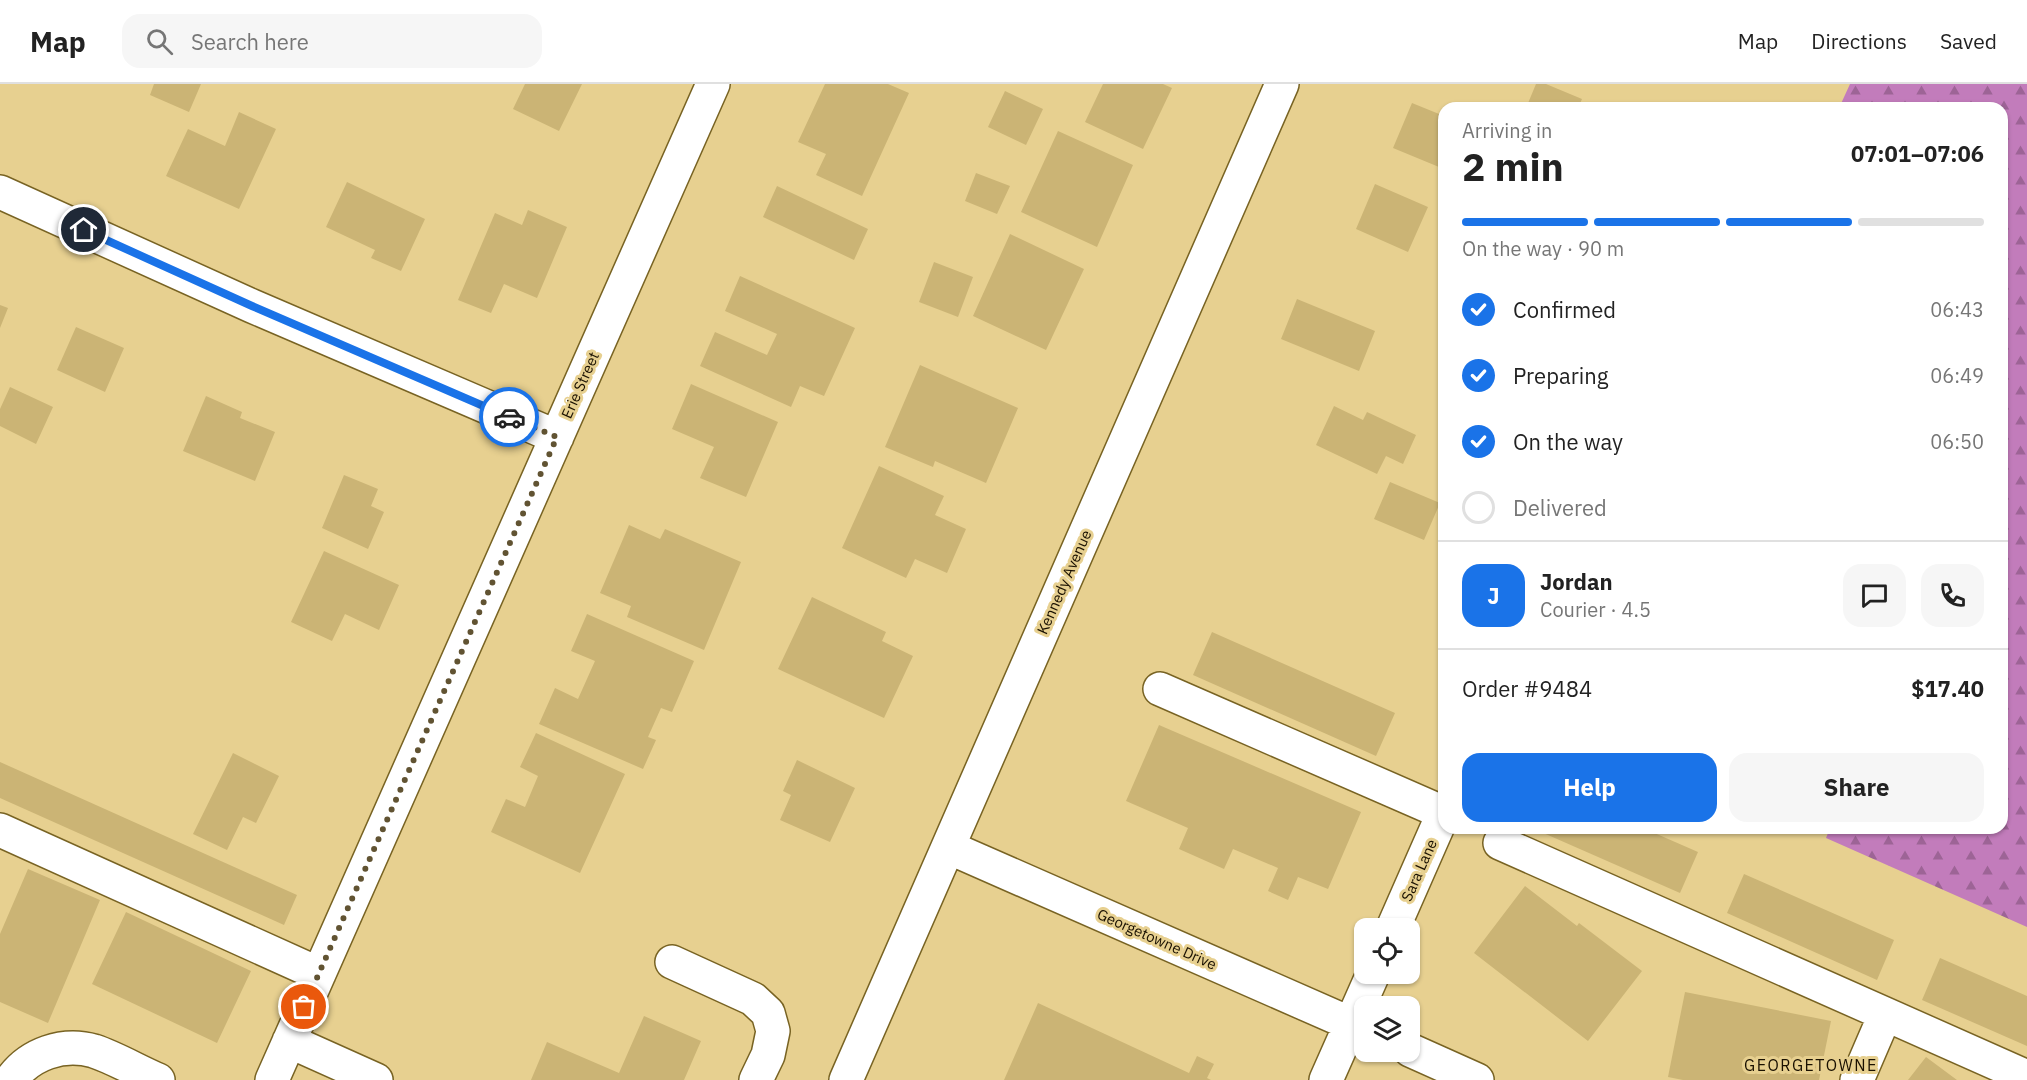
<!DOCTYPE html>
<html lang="en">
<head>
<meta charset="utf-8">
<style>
	:root { --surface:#fff; --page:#f6f6f6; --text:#222; --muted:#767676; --line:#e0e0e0; --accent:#1a73e8 }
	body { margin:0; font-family:"IBM Plex Sans",sans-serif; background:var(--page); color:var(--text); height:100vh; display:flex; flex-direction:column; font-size:22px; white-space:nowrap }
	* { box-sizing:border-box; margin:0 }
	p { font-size:20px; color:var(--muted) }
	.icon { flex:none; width:33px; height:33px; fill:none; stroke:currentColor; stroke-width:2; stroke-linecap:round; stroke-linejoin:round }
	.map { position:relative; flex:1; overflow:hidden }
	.panel { position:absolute; left:1438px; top:18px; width:570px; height:732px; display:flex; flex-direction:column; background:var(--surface); border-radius:18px; box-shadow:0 2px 4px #0004 }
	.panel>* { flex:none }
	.fabs { position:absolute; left:1354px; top:834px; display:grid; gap:12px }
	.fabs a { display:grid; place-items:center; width:66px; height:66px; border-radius:12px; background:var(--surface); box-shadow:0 2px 4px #0004; font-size:30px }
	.pin { position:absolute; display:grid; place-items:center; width:51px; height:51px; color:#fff; margin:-26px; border:3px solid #fff; border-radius:50%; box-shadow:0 2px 6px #0007 }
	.courier { position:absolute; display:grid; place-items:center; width:60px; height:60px; margin:-30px; border:4px solid #1a73e8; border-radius:50%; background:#fff; color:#222; box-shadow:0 2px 8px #0007 }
	.summary em { font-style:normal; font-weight:700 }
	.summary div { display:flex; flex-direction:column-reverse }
	.summary { display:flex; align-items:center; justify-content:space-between; height:102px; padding:0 24px }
	h1 { font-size:39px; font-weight:700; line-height:45px }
	.bar { display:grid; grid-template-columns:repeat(4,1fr); gap:9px 6px; align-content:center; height:72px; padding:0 24px }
	.bar i { height:8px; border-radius:4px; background:var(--line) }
	.bar .on { background:var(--accent) }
	.bar p { grid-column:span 4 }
	.line { display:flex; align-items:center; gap:15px; padding:0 24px; border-top:2px solid var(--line) }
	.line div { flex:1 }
	.round { display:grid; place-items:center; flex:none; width:63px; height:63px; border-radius:18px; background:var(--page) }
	ol { padding:0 24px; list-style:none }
	li { display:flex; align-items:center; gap:18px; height:66px }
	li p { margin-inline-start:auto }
	li .icon { padding:6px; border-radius:50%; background:var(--accent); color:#fff; stroke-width:4 }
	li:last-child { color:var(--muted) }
	li i { width:33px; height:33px; border:3px solid var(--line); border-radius:50% }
	.primary-button { display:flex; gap:12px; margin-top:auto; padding:12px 24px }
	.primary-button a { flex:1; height:69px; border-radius:18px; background:var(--accent); color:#fff; font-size:24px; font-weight:700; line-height:69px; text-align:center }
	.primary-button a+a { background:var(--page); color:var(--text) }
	header { display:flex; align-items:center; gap:36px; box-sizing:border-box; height:84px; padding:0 30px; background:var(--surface); border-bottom:2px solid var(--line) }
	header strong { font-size:28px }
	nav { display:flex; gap:33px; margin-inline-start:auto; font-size:21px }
	.search { width:420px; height:54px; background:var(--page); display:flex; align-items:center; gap:15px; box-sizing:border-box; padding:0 21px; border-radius:18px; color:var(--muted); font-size:22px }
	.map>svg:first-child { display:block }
</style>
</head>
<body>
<header>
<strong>Map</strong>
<div class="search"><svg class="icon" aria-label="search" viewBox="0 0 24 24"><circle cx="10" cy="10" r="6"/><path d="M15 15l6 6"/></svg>Search here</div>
<nav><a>Map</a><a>Directions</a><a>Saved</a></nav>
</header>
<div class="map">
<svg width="2027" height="996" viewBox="0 0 2027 996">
	<defs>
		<pattern id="forest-firs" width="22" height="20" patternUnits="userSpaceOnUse" patternTransform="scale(1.5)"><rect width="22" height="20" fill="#c27cbb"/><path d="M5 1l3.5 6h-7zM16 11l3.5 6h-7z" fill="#9d6496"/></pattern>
	</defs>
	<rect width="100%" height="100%" fill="#e7d090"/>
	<path fill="url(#forest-firs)" d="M1850,0h177v843l-201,-89 4,-10h172v-720h-163z"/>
	<path fill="#cbb475" d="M154,0h47l-12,28 -39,-17z
		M525,0h57l-23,47 -46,-22z
		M825,0h63l21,9 -47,103 -46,-21 10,-21 -28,-12z
		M1103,0h60l9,4 -29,61 -58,-27z
		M1536,0h10l36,15 -4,9h-52z
		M1005,7l38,18 -17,36 -38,-18z
		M1412,19l32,13v37l-5,14 -46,-19z
		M239,28l37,17 -37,80 -73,-33 22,-47 37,17z
		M1058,47l75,34 -36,82 -76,-35z
		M976,89l34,13 -13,28 -32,-13z
		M347,98l78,37 -24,52 -30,-13 4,-8 -49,-23z
		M1375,100l53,23 -20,45 -52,-23z
		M777,102l91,43 -14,31 -91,-43z
		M528,126l39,17 -30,71 -33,-14 -13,29 -33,-13 37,-87 27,12z
		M1010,150l74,35 -38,81 -73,-34z
		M934,178l39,15 -15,40 -39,-15z
		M740,192l115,52 -31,68 -24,-10 -9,21 -91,-41 15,-34 52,23 10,-21 -52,-23z
		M1297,215l78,32 -16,40 -78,-32z
		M0,221l8,3 -8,20z
		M76,243l48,21 -19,44 -48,-22z
		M920,281l98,43 -32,75 -51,-22 -2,6 -48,-20z
		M691,300l87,38 -32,75 -46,-19 14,-31 -42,-18z
		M10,303l43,20 -17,37 -36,-18v-17z
		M206,312l36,16 -2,6 35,14 -20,49 -72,-30z
		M1334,322l29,14 4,-8 49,23 -13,29 -17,-8 -9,18 -61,-29z
		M879,382l65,30 -9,19 31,14 -19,44 -32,-14 -9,19 -64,-30z
		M344,391l34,14 -7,17 13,6 -16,37 -46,-21z
		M1390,398l50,21 -16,37 -50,-21z
		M629,441l31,14 5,-10 76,33 -37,88 -77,-33 4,-11 -31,-13z
		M324,467l75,34 -20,45 -34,-16 -13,27 -41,-19z
		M812,513l74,35 -4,9 31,15 -29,62 -106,-49z
		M587,530l107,47 -22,51 -11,-4 -13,29 8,3 -13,29 -104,-45 16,-36 23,11 17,-38 -24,-10z
		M1212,548l183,81 -19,43 -183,-81z
		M1159,641l202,87 -33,77 -30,-12 -10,23 -20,-9 10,-23 -45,-19 -9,20 -45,-20 9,-21 -62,-27z
		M536,649l89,41 -45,99 -89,-41 15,-33 19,8 13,-31 -18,-9z
		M233,669l46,23 -23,47 -13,-6 -16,33 -34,-16z
		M797,676l58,28 -25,54 -50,-22 11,-25 -8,-4z
		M0,678l297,133 -13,30 -284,-127z
		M1532,744h111l55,24 -18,41z
		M28,785l72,31 -52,123 -48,-21v-68z
		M1744,790l150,66 -17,40 -150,-67z
		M1525,802l52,40 2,-3 63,48 -54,70 -114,-88z
		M126,828l125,59 -34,72 -125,-59z
		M1940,874l87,38v50l-105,-46z
		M1685,908l146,29 -12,59h-136l-15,-3z
		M1038,919l151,70 8,-17 17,8 -7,14 4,2h-207z
		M644,932l57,25 -17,39h-153l16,-38 72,31z
		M1926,973l31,23h-49z"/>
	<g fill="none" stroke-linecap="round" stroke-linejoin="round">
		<g stroke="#786323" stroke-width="36">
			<path id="minor" d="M0,108l252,114 305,131
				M1160,605l284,124
				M0,746l319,144
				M1500,759l527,234
				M948,763l417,183
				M1393,844l51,-116
				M672,878l81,37 15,14 5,18 -5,24 -12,25
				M289,957l87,39
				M1410,966l67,30
				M11,996c18,-26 52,-38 83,-29 21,7 43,20 64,29
				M272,996l441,-996
				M846,996l436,-996
				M1326,996l47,-106
				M1857,996l28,-65"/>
		</g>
		<use href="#minor" stroke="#fff" stroke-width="33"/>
	</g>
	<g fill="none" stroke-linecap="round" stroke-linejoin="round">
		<path stroke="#615332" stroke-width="6" stroke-dasharray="0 10.8" d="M304,923l253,-570 -48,-20"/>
		<path stroke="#1a73e8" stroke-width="8" d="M84,146l168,76 257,111"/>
	</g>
	<g text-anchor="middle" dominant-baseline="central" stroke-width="6" stroke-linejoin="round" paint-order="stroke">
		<g font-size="15" fill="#191000" stroke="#e7d090">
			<text transform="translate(580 301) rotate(-66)">Erie Street</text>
			<text transform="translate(1064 498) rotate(-66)">Kennedy Avenue</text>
			<text transform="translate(1419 786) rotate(-66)">Sara Lane</text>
			<text transform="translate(1157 855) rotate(24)">Georgetowne Drive</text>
		</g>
		<g font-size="16" letter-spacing="1.5" fill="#191000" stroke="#e7d090">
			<text x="1811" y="981">GEORGETOWNE</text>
		</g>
	</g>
</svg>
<div class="fabs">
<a><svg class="icon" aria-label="locate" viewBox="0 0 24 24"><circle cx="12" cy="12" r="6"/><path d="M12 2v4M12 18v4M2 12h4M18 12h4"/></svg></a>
<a><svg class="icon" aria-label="layers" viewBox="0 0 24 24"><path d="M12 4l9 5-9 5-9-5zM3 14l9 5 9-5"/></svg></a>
</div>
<div class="pin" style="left:304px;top:923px;background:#ea580c"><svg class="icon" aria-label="bag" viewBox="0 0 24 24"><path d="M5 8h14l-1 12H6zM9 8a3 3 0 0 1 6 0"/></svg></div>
<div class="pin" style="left:84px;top:146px;background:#1f2937"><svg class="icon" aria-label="home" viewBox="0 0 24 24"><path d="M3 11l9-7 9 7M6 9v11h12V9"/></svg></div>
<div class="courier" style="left:509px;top:333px"><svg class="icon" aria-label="car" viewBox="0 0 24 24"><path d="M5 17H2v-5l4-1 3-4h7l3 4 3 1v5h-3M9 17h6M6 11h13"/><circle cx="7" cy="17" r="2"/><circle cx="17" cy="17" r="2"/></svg></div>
<section class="panel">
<div class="summary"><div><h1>2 min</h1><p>Arriving in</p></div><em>07:01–07:06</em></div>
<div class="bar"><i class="on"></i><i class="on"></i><i class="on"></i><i></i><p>On the way · 90 m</p></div>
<ol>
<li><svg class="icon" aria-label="check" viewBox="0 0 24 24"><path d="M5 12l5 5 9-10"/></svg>Confirmed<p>06:43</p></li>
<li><svg class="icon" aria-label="check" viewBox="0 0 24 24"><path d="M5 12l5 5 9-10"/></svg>Preparing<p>06:49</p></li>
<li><svg class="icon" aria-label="check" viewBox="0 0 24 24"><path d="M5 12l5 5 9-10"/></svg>On the way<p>06:50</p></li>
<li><i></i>Delivered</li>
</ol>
<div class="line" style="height:108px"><b class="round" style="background:var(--accent);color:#fff">J</b><div><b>Jordan</b><p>Courier · 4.5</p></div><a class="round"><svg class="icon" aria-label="chat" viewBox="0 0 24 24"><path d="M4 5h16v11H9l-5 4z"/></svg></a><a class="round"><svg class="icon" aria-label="phone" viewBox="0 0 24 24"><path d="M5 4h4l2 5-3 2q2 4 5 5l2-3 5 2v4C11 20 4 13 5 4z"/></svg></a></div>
<div class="line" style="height:78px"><div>Order #9484</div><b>$17.40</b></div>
<div class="primary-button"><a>Help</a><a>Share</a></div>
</section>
</div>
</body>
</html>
